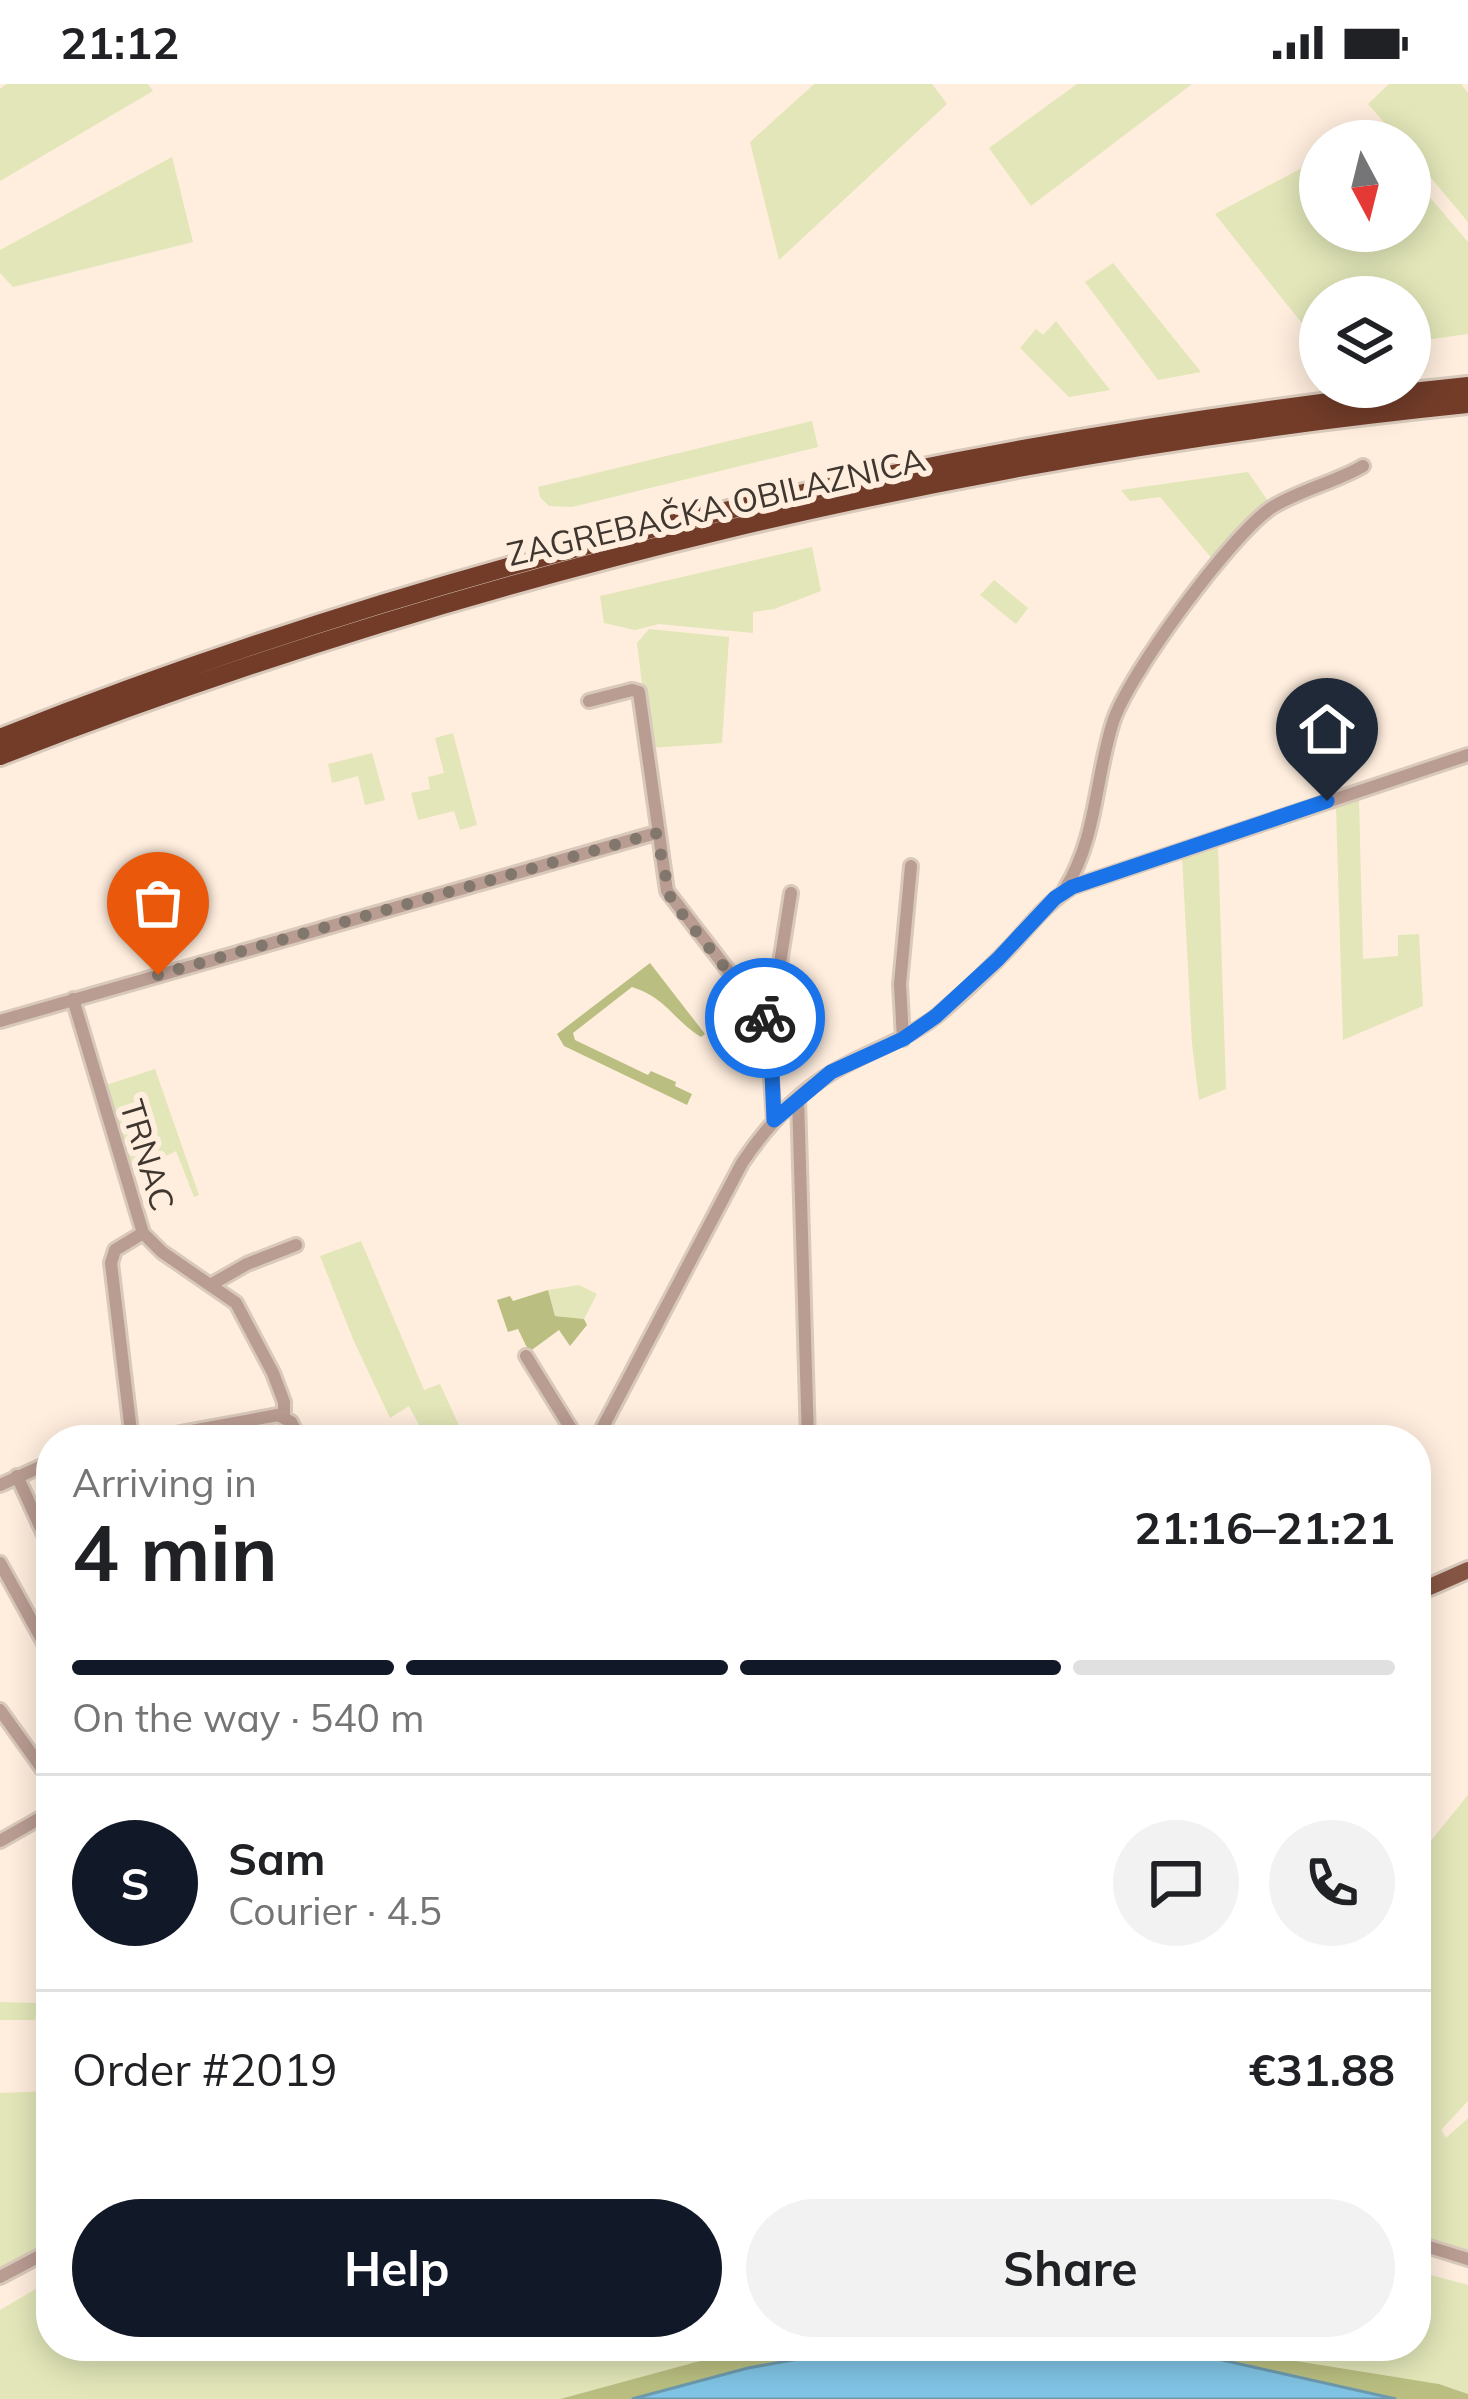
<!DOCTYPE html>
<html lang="en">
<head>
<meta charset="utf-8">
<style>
	:root { --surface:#fff; --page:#f2f2f2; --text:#202124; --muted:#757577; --line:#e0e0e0; --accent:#111827 }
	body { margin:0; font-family:Mulish,sans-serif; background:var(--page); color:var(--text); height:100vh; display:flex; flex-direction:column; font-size:45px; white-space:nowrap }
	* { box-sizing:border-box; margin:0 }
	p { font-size:39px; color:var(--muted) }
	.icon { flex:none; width:66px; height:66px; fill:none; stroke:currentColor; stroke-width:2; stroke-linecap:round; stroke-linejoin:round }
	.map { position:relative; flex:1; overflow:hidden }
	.details { position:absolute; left:36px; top:1341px; width:1395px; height:936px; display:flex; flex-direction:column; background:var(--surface); border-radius:48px; box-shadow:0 6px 30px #0003 }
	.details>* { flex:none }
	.needle { width:78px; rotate:173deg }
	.buttons { position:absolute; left:1299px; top:36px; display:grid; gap:24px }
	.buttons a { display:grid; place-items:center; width:132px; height:132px; border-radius:50%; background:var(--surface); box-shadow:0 6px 30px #0003; font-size:60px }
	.pin { position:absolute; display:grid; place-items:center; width:102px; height:102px; color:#fff; margin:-123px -51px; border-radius:50% 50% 50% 0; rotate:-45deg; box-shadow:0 0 12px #0007 }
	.pin .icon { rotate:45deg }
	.courier { position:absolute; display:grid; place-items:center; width:120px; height:120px; margin:-60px; border:9px solid #1a73e8; border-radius:50%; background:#fff; color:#222; box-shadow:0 3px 15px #0007 }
	.headline em { font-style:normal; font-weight:700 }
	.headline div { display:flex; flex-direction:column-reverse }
	.headline { display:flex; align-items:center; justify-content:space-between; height:204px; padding:0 36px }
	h1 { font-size:78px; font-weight:700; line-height:90px }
	.bar { display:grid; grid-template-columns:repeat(4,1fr); gap:18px 12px; align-content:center; height:144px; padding:0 36px }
	.bar i { height:15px; border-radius:9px; background:var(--line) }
	.bar .current { background:var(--accent) }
	.bar p { grid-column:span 4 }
	.line { display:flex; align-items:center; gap:30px; padding:0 36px; border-top:3px solid var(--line) }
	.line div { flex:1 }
	.round { display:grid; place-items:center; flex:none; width:126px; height:126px; border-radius:63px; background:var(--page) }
	.button { display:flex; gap:24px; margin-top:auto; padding:24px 36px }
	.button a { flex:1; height:138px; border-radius:72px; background:var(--accent); color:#fff; font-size:48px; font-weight:700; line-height:138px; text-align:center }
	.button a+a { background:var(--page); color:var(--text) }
	.status { display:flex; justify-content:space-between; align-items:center; height:84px; padding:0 60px; background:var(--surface); direction:ltr }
	.status svg { height:33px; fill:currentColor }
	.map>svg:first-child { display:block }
</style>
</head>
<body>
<div class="status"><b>21:12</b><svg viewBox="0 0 49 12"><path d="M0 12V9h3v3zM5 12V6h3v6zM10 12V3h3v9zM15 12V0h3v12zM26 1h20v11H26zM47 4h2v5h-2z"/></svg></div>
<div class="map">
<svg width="1468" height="2315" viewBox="0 0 1468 2315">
	<rect width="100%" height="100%" fill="#ffeede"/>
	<path fill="#e2e6b8" d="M6,0h142l5,7 -153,90v-92z
		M814,0h118l15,20 -168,156 -29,-118z
		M1077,0h115l-161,122 -42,-58z
		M1389,0h72l7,9v129l-58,-69v-12h-10l-32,-37z
		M1320,68v79h90v-57l58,68v92l-58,8v-45h-90v49l-105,-132 85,-45z
		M172,73l21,85 -180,45 -13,-14v-23z
		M1113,179l4,5 84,104 -43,8 -73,-98z
		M1056,237l54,69 -41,7 -49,-49 16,-19 7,6z
		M812,337l6,26 -246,60 -23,-1 -9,-9 -2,-10z
		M1248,388l22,32 -56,57 -54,-64 -30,4 -9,-11z
		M812,463l9,44 -47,18 -21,3v21l-94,-9 -24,6 -31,-7 -4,-27z
		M994,496l34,28 -12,16 -36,-29z
		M649,545l80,8 -7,106 -72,5 -13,-105z
		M453,649l24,92 -17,5 -6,-19 -36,9 -7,-27 19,-4 -2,-12 16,-4 -9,-35z
		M372,669l13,47 -20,5 -7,-29 -26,7 -4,-19z
		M1359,716l4,159 35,-3v-21l21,-1 4,72 -80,34 -7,-232z
		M1218,762l8,243 -27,11 -7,-56 -10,-188z
		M155,985l44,126 -5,2 -18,-46 -47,24 -26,-89z
		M361,1157l63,149 16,-6 22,48 -15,8h-20l-18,-34 -19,12 -37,-79 -33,-83z
		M579,1201l18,9 -13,25 -29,-3 -7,-26z
		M1468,1711v306l-27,29 5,8 22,-20v136l-52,-16v-379z
		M42,1851l9,1v73h-13l-3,11h-35v-18l38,1z
		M51,2007v150l-51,26v-174z
		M1416,2187l52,14v109l-29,-10 -235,-38h212z
		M51,2196v66h727l-82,16 -136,37h-560v-89z"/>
	<path fill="#babf81" d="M650,879l55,71 -4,3c-28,-17 -34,-39 -69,-50l-59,46 2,7 73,35 3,-4 25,11 -1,4 17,8 -5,11 -123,-59 -7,-12z
		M548,1206l7,26 29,3 3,6 -17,21 -11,-16 -30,22 -11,-23 -10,3 -11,-32 13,-4 3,5z
		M778,2262h225h-80l-108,10 -67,12 -116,31h-72l136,-37z
		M1109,2262h95l235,38 29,10v5h-72l-183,-41z"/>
	<path fill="#81c4e5" stroke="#6d9aae" stroke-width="3" d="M923,2262l226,3 64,9 183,41h-764l116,-31 67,-12z"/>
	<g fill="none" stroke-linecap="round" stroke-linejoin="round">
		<g stroke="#d9c9bb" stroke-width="18">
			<path id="minor" d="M589,617l43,-11 7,2 28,199 100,130 7,100
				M1065,805c32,-51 30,-111 48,-167 15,-47 118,-187 158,-214 28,-18 63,-25 92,-42
				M73,915l70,234 19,19 74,51 37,70 11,29v15
				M0,937l656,-188
				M770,943l21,-134
				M903,955l-3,-55 11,-118
				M798,1014l10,342
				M212,1200l35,-20 49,-19
				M526,1272l52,84
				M132,1356l-21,-177 4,-13 28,-17
				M142,1356l136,-25 13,7 9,18
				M596,1356l146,-277c24,-36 54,-69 91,-91 35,-21 72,-31 105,-57 26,-22 51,-46 74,-70 19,-21 36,-43 60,-58l396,-132
				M17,1392l34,74
				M0,1401l51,-23
				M0,1479l51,93
				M0,1626l51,71
				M0,1757l51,-29
				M1416,2159l52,16
				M0,2193l51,-27"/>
		</g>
		<g stroke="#d9c9bb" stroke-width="22">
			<path id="major" d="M1416,1509l52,-23"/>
		</g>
		<g stroke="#d9c9bb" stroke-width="24">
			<path id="highway" d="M0,654c468,-186 967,-300 1468,-352
				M0,672c470,-183 966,-301 1468,-352"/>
		</g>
		<use href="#minor" stroke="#b99c92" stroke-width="12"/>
		<use href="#major" stroke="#865645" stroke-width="16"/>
		<use href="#highway" stroke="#723c29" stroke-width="18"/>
	</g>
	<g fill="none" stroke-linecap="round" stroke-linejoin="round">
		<path stroke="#82776c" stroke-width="12" stroke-dasharray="0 21.6" d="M158,891l498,-142 15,67 94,118"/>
		<path stroke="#1a73e8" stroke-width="15" d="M765,934l5,10 4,92 57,-48 72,-33 33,-23 62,-57 57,-61 17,-11 255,-86"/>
	</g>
	<g text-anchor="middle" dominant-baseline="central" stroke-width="12" stroke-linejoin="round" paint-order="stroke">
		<g font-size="33" fill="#3f372f" stroke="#ffeede">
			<text transform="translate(716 422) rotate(-13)">ZAGREBAČKA OBILAZNICA</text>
			<text transform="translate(148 1071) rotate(73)">TRNAC</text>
		</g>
	</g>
</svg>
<div class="buttons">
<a><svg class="needle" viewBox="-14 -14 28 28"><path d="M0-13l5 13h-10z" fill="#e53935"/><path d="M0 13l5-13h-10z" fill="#757577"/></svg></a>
<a><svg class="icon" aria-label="layers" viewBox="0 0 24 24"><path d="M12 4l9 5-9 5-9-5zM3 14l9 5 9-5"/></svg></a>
</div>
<div class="pin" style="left:158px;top:891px;background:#ea580c"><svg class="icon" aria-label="bag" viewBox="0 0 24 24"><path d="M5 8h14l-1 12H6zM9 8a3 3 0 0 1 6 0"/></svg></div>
<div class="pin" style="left:1327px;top:717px;background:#1f2937"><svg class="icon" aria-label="home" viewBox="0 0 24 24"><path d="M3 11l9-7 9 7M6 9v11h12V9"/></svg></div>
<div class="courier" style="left:765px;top:934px"><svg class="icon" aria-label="bike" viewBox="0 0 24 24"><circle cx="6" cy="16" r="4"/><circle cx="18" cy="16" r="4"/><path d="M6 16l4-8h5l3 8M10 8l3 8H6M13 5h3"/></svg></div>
<section class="details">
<div class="headline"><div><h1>4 min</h1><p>Arriving in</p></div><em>21:16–21:21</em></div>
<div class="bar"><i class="current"></i><i class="current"></i><i class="current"></i><i></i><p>On the way · 540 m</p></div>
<div class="line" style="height:216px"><b class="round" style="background:var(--accent);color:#fff">S</b><div><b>Sam</b><p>Courier · 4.5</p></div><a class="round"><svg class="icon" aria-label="chat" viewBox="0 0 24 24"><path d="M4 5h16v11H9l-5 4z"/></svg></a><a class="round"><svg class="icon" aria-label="phone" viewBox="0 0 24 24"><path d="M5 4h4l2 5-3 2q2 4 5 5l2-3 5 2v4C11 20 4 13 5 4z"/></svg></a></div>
<div class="line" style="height:156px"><div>Order #2019</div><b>€31.88</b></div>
<div class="button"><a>Help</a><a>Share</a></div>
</section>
</div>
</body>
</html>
